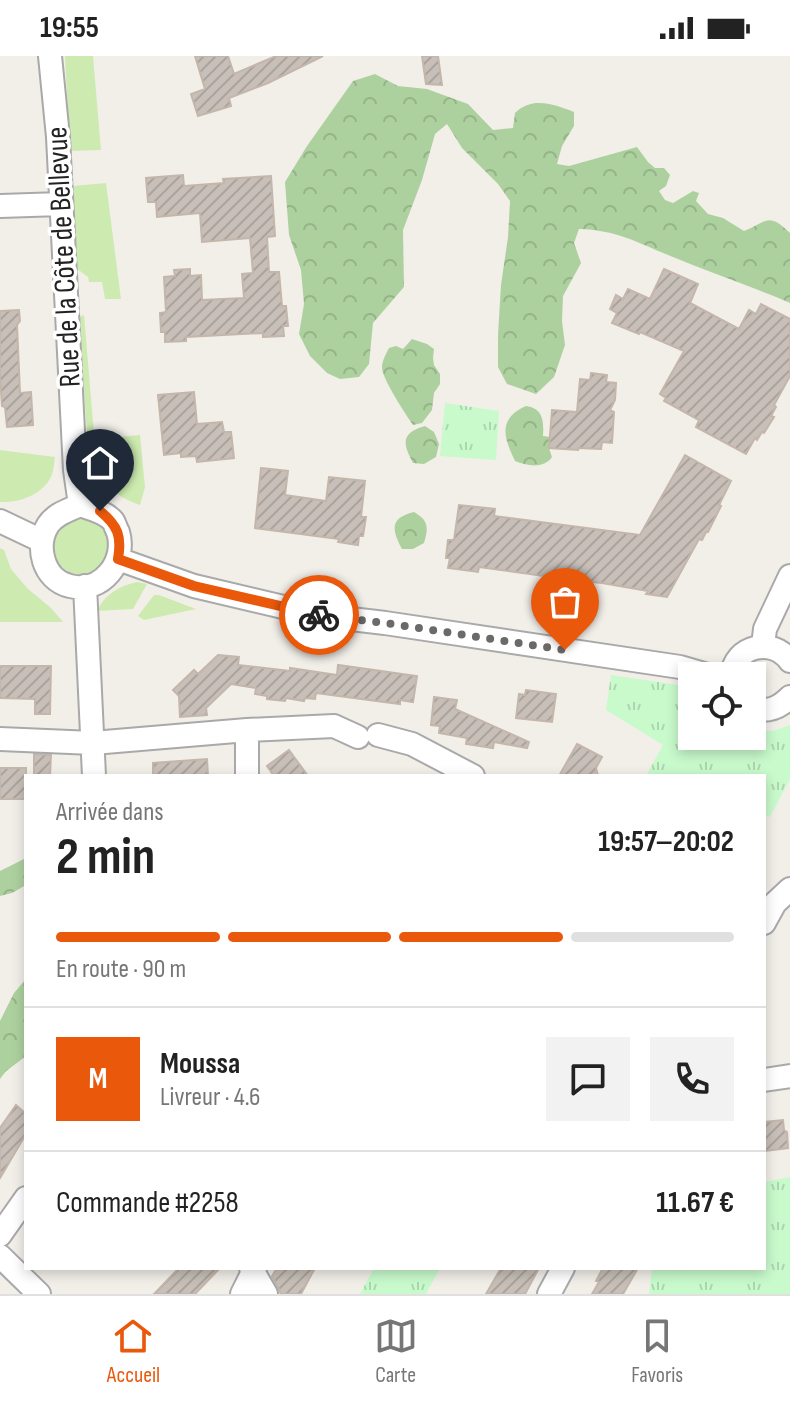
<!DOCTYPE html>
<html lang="fr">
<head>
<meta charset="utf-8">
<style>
	:root { --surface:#fff; --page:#f2f2f2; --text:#222; --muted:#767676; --line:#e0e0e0; --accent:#ea580c }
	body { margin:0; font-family:"Sofia Sans Condensed",sans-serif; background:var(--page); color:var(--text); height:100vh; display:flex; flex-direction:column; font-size:30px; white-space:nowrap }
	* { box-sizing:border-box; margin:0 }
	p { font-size:26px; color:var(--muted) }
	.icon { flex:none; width:44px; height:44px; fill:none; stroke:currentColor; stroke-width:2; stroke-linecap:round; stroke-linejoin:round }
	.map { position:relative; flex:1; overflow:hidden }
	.panel { position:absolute; left:24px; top:718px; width:742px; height:496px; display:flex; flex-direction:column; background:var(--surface); border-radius:0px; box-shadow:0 4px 12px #0003 }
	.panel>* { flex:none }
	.controls { position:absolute; left:678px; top:606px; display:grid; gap:16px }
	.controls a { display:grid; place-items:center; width:88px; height:88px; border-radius:0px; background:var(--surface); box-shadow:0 4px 12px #0003; font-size:40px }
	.pin { position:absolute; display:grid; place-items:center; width:68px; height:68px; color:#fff; margin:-82px -34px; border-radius:50% 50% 50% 0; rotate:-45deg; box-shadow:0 0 8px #0007 }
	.pin .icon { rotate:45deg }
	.courier { position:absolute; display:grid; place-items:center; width:80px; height:80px; margin:-40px; border:6px solid #ea580c; border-radius:50%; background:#fff; color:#222; box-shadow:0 2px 10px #0007 }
	.headline em { font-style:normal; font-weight:700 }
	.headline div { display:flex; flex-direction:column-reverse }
	.headline { display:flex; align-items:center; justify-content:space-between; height:136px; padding:0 32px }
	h1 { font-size:52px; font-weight:700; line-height:60px }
	.bar { display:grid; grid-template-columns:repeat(4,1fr); gap:12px 8px; align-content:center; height:96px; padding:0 32px }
	.bar i { height:10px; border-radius:6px; background:var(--line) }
	.bar .current { background:var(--accent) }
	.bar p { grid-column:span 4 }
	.line { display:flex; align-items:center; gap:20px; padding:0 32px; border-top:2px solid var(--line) }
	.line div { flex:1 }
	.round { display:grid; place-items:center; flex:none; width:84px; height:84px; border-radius:0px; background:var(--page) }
	.status { display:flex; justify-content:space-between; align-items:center; height:56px; padding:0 40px; background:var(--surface); direction:ltr }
	.status svg { height:22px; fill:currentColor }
	.tab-bar { display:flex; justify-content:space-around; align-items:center; height:112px; border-top:2px solid var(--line); background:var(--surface); font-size:22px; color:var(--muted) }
	.tab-bar a { display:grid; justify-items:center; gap:4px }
	.tab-bar .current { color:var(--accent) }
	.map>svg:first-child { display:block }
</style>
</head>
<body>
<div class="status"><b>19:55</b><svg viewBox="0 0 49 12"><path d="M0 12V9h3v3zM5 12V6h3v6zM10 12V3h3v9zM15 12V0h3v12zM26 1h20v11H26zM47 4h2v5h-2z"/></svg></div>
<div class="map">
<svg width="790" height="1238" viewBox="0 0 790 1238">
	<defs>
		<pattern id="forest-crowns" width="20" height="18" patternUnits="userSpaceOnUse" patternTransform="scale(2)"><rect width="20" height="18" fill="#add19e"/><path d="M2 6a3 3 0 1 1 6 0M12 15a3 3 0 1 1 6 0" fill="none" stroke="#95b388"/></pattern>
		<pattern id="park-tufts" width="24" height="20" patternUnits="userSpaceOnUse" patternTransform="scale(2)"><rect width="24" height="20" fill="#c8facc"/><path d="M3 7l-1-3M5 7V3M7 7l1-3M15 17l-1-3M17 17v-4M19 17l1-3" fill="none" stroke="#acd6af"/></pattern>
		<pattern id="building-hatch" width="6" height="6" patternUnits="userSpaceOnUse" patternTransform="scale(2)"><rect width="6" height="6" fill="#c7bfb8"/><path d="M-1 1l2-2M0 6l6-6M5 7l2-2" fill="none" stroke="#aba49e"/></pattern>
	</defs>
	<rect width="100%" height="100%" fill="#f2efe9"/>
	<path fill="#cdebb0" d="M65,0h28l8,94 -31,1z
		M106,127l15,116h-16l-3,-17h-13l-1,-5 -12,-9 -4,-82z
		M84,259l10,119 -7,1 -8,-118z
		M140,379l5,52 -5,18c-15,-5 -35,-16 -41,-32 -4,-10 -3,-24 -4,-34z
		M0,394l55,7c-1,5 -1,14 -4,20 -9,18 -32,26 -51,25z
		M53 491a28 28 0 1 1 56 0a28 28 0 1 1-56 0Z
		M0,492l4,2 7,19 16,19 24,20 12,14h-63z
		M137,526l10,2 -14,25 -36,2c8,-17 22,-25 40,-29z
		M154,539h5l37,14 -52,11 -6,-4z"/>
	<path fill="url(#forest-crowns)" d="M375,18l23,12 29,3 41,15 25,26 20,-2 2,-15c17,-17 39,-9 59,-1v14l-12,20 -5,18 12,2 68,-19 11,15 7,6h9l6,7 -4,11 -7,5 6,9 8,3 20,-12 6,2 -3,8 12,13 15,4 21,13c24,-10 24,-19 46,2v70c-40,-17 -81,-31 -122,-48 -32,-13 -52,-25 -89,-26l-5,14 7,20 -18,33 -1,25 3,24 -11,32 -18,17 -29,-10 -9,-17v-32l3,-50 7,-48 2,-36 -12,-17 -36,-36 -15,-24 -12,10 -13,46 -19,50 1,57 -31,36 -4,41 -10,13 -19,2 -13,-6 -17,-17 -11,-22 5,-30 -3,-34 -12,-35 -4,-53 22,-36 46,-65z
		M412,283l15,5 7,5 -1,9 1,7 6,9v10l-6,9 -2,17 -10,13 -9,2c-7,-10 -32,-48 -31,-58 0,-6 4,-13 7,-19l7,-2 7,3z
		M526,350c17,2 18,15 17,30l7,1 -1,11 3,9c-8,12 -25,9 -37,4 -11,-23 -18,-42 11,-55z
		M425,370l9,6 5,12 -3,13 -12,7 -11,-1c-10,-19 -13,-30 12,-37z
		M414,456c14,8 15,15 10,31l-11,6h-11c-10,-19 -13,-31 12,-37z
		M26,802v27l-14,8 -12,3v-25z
		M26,923v77l-21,16 -5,7v-58l14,-28z"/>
	<path fill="url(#park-tufts)" d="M445,347l54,8 -3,49 -56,-4z
		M611,619l81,12v49h60v-6l21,1 17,-6v54l-20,38 -6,-3v-38h-118l17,-31 -57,-35z
		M790,1121v117h-141l3,-26h112v-86z
		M374,1212h66l-14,26h-66z"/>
	<path fill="url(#building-hatch)" stroke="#c4b6ab" stroke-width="2" d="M195,0h33l6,18 42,-18h47l-55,27 -39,15 2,8 -33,10 -7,-22 14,-5z
		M422,0h16l4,29 -16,-1z
		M183,119l1,11 40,-3 -1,-4 48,-3 4,60 -8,1 2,35h10l3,34h4l2,20h-5l1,10 -21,1v-4l-77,4v4l-21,1v-10h-4l-1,-19 6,-1 -2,-35 11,-1 -1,-6 16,-1v7l11,-1 1,25 42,-2 -2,-24 11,-1 -3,-35 -48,4 -2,-29 -43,4 -1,-15h-8l-2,-24z
		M664,213l34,15 -8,19 49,26 10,-19 7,4 5,-10 29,15v57l-16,29 2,2 -5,9 3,1 -10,16 -2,-1 -5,8 -2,-2 -9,16 -50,-27 3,-7 -35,-19 2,-3 -6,-4 24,-43 -44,-19 -1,2 -27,-11 5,-10 -7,-4 6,-14 7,4 5,-10 22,10z
		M19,254l1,11 -3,4 3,68 11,-1 2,33 -26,2 -2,-20 -3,-1 -2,-29v-66z
		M591,317l16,2 -1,7 10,1 -1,17 -5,10 4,2 -2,31 -10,-1 -1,7 -23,-1v2l-29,-2 3,-38 25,2 3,-33 10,1z
		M194,336l3,32 25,-2 2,10h7l3,26 -37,4 -1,-6 -15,1v-4l-17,2 -6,-60z
		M685,399l46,26 -12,24 2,1 -13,26h-2l-4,8 -3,-1 -32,58 -21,-3 2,-3 -46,-8 -20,-2 -1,4 -10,-2 1,3 -20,-3 1,-2 -10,-2 1,-3 -65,-9 -1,5 -30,-4 2,-10h-4l2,-18h6l5,-35 36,4 -1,7 146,19z
		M261,412l27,3 -3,24 41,6 3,-24 36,4 -4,36h5l-3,19h-4l-1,9 -20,-3 1,-3 -84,-11z
		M218,599l21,2 -1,8 52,6v-3l47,7 1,-10 79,11 -4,26 -13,-2v4l-84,-11 -1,6 -10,-1 -1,3 -18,-3 -1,3 -18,-2v-3l-12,-2 1,-6 -25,-4 -25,24 1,7 -27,2 -1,-21 -6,-6 21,-20 4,4z
		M0,610h51l-1,48h-15v-15l-35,-1z
		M526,634l30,4 -4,28 -36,-4 3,-24 6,1z
		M434,641l23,3 -2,9 74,33 -2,6 -33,-6 -1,6 -27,-4 1,-6 -28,-5 1,-7 -9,-1z
		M577,688l25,13 -6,11 2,8h-39z
		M289,694l19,26h-34l-7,-10z
		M34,698l17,1 -1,21h-16z
		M207,703l1,17h-55v-13z
		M0,712h26v31h-26z
		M16,1049l10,9v20l-26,44v-50z
		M783,1064l1,10 3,2 1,16 -24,3v-29z
		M179,1212h41l-25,26h-41z
		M277,1212h38l-14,26h-20l-9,-18z
		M501,1212h38l-14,26h-39z
		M603,1212h35l-15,26h-31l7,-12 -3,-1z"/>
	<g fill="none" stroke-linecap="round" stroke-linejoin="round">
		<g stroke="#a9a9a9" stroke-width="26">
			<path id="street" d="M50,0l8,81 17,333 5,35
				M0,150l61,-2
				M80,449c11,4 24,6 33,16 2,3 3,8 5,11 9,29 -16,62 -48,54 -27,-6 -35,-40 -22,-61 7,-11 21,-15 32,-20z
				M0,465l42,20
				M118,503l76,27 123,29 68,8 295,44 31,9
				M85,530l9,190
				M763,590l2,-17 25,-53
				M732,620c2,-31 41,-39 58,-15
				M752,652c16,5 27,0 38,-11
				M378,679l34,9 61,32
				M0,683l93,4 154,-13
				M247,720v-46l87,-4 24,11
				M764,867l11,-20 15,-14
				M764,1024l26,-4
				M0,1179l26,-37
				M0,1200l39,38
				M251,1212l15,26
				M242,1238l13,-26
				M549,1238l14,-26"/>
		</g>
		<use href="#street" stroke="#fff" stroke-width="22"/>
	</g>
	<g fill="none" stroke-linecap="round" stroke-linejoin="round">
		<path stroke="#6b6a68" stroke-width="8" stroke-dasharray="0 14.4" d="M319,559l66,8 180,27"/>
		<path stroke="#ea580c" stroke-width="10" d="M100,455c18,15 22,25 18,48l76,27 125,29"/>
	</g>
	<g text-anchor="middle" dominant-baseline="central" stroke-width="7" stroke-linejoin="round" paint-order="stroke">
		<g font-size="30" fill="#222" stroke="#fff">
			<text transform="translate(64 201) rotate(-93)">Rue de la Côte de Bellevue</text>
		</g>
	</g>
</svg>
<div class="controls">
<a><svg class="icon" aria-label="locate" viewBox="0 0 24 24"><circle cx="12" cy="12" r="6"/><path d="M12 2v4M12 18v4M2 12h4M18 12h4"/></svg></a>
</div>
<div class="pin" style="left:565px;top:594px;background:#ea580c"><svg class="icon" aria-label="bag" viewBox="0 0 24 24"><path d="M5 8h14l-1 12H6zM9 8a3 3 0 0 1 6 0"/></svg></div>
<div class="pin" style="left:100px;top:455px;background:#1f2937"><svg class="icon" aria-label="home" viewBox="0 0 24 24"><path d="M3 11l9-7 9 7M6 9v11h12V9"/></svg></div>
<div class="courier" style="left:319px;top:559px"><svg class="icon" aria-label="bike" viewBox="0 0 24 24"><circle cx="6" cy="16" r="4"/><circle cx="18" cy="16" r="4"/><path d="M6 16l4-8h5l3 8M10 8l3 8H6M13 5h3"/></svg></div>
<section class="panel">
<div class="headline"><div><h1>2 min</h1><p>Arrivée dans</p></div><em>19:57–20:02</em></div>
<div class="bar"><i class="current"></i><i class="current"></i><i class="current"></i><i></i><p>En route · 90 m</p></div>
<div class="line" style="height:144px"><b class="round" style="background:var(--accent);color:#fff">M</b><div><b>Moussa</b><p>Livreur · 4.6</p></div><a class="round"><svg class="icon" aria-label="chat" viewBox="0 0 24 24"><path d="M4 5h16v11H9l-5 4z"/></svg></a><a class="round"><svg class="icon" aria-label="phone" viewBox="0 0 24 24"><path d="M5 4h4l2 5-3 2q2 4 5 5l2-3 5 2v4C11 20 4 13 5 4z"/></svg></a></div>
<div class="line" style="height:104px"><div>Commande #2258</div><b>11.67 €</b></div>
</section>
</div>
<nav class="tab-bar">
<a class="current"><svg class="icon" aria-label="home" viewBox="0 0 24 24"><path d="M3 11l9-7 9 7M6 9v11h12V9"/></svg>Accueil</a>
<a><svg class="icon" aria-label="map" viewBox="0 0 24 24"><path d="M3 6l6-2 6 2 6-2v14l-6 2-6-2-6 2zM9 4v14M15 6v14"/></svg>Carte</a>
<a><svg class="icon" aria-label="saved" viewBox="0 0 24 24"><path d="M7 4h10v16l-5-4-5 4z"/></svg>Favoris</a>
</nav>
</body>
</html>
